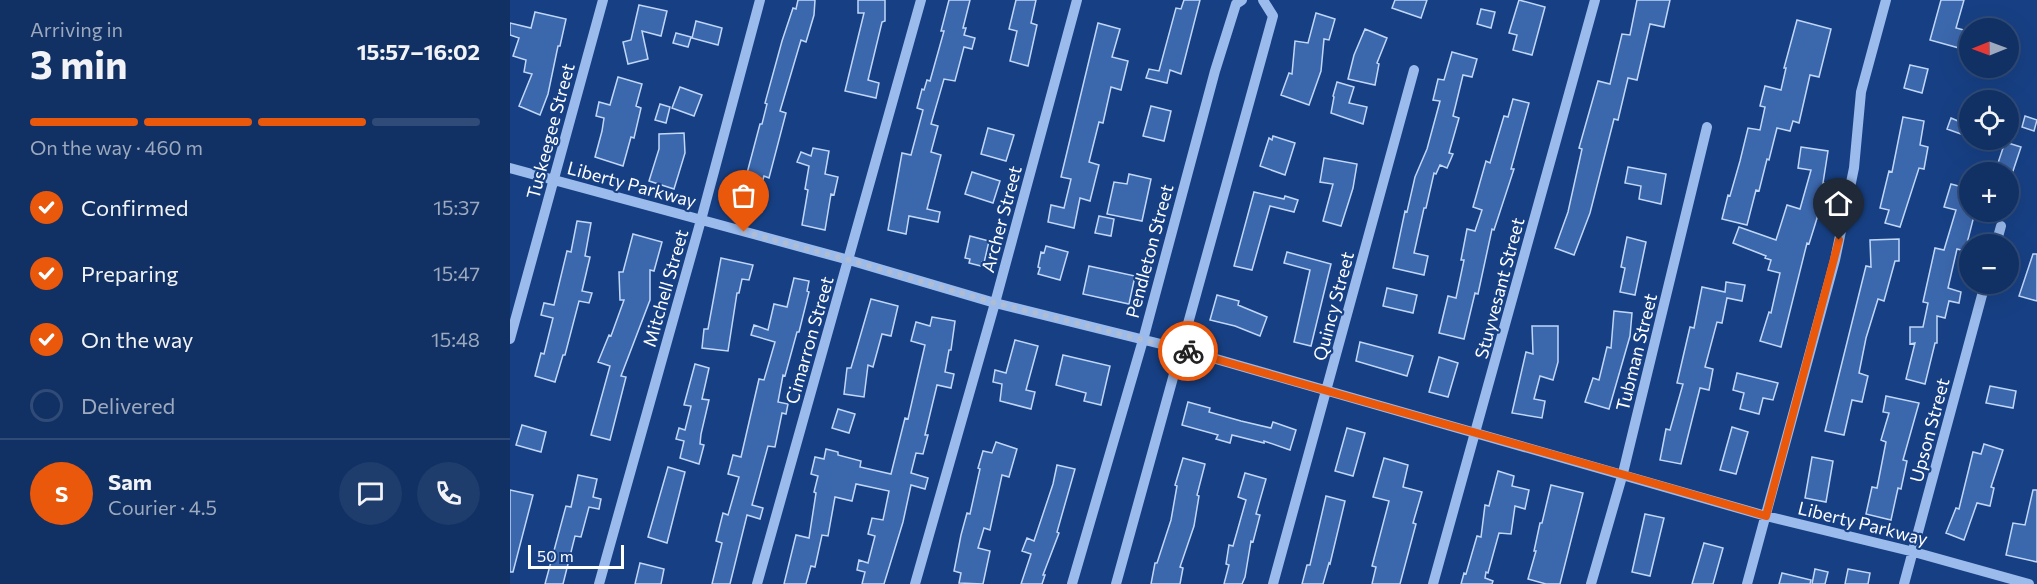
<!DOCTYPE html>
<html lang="en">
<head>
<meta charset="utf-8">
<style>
	:root { --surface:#113063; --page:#1e3c6c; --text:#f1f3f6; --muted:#9ca9be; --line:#304b78; --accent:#ea580c }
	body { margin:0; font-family:Commissioner,sans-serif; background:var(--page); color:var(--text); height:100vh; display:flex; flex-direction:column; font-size:22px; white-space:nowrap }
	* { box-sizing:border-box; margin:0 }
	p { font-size:20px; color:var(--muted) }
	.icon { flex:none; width:33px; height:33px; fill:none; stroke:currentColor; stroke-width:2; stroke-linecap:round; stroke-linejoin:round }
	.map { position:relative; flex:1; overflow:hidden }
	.drawer { display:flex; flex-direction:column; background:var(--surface); width:510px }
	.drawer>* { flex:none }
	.needle { width:39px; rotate:269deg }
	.buttons { position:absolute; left:1449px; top:18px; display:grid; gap:12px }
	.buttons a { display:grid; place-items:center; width:60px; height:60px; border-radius:50%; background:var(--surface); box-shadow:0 6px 24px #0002,0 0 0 2px var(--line); font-size:30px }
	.scale { position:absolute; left:18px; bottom:15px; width:96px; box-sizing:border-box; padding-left:6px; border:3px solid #fff; border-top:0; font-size:16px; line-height:21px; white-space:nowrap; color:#fff; -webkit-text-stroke:4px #174084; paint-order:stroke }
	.pin { position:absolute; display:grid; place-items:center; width:51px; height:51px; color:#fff; margin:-62px -26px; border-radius:50% 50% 50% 0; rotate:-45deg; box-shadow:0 0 6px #0007 }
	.pin .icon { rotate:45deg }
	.courier { position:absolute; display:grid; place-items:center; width:60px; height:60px; margin:-30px; border:4px solid #ea580c; border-radius:50%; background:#fff; color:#222; box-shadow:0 2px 8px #0007 }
	.overview em { font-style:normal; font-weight:700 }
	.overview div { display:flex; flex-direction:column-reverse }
	.overview { display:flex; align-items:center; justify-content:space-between; height:102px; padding:0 30px }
	h1 { font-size:39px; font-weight:700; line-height:45px }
	.bar { display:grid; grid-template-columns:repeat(4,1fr); gap:9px 6px; align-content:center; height:72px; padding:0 30px }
	.bar i { height:8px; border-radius:4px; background:var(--line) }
	.bar .active { background:var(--accent) }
	.bar p { grid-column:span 4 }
	.line { display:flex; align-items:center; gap:15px; padding:0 30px; border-top:2px solid var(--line) }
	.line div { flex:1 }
	.round { display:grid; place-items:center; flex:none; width:63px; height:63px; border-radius:32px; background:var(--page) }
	ol { padding:0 30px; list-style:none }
	li { display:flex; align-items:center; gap:18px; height:66px }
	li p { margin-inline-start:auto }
	li .icon { padding:6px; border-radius:50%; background:var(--accent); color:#fff; stroke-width:4 }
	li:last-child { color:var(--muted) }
	li i { width:33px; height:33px; border:3px solid var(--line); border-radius:50% }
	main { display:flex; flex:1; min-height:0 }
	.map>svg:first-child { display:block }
</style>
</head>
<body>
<main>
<section class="drawer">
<div class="overview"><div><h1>3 min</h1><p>Arriving in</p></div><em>15:57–16:02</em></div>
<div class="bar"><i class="active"></i><i class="active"></i><i class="active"></i><i></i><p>On the way · 460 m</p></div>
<ol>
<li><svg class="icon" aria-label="check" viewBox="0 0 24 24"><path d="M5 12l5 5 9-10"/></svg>Confirmed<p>15:37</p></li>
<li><svg class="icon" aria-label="check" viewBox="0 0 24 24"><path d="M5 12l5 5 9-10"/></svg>Preparing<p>15:47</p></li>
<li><svg class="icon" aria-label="check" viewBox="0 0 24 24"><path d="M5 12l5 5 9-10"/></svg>On the way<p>15:48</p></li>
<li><i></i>Delivered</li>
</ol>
<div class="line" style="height:108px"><b class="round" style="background:var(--accent);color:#fff">S</b><div><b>Sam</b><p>Courier · 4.5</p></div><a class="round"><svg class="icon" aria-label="chat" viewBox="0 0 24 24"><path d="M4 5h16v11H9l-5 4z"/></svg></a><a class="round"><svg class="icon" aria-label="phone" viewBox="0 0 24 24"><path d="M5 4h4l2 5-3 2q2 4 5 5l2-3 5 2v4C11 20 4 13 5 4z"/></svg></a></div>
</section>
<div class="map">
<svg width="1527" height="584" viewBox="0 0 1527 584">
	<rect width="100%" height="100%" fill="#174084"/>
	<path fill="#3b67ac" stroke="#c0d7fa" stroke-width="1.5" d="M288,0h17l-1,15 -8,27 -5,-2 -21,71 6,2 -17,65 -5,-2 -10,35 -18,-5 9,-30 1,1 14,-53h2l5,-20 -2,-1 17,-62 11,-33 3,1z
		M348,0h27v21l-3,1 -14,58 11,3 -3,15 -31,-7 19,-78h-6z
		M439,0h21l-7,28h3l-2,7 11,3 -3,11 -8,-2 -9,34 -11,-2 -13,45 7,2 -7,26 10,3 -14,54 13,3 -2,10 -29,-6 -3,18 -18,-4 14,-77 9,2 12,-45 -6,-2 5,-19 2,1 3,-10 3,1 14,-50h-3z
		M506,0h20l-5,23 6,2 -9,41 -18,-5 7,-30 -8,-2z
		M674,0h16l-19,74 -11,-4 -3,13 -21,-5 3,-9 10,2 17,-63 5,1z
		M885,0h32l-6,18 -29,-10z
		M1009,0l26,7 -13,48 -19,-5 4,-15 -8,-2z
		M1127,0h33l-6,27 -14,-3 -13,56 -9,-2 -10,42 -4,-1 -24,94 -16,42 -19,-7 13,-36 14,-63 -3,-1 19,-67 12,3 12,-50 8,1z
		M1431,0h23l-8,28 8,2 -5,18 -29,-8z
		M129,5l28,6 -6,25 -19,-5 6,28 -20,5 -5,-22 8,-2z
		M971,9l14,3 -4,16 -14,-4z
		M25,12l31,7 -6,27h-2l-10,48 -8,21 -21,-9 13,-32 -8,-2 2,-12 -13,-4 6,-18 -9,-3v-12l21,5z
		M806,13l19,6 -6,21 -5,-1 -3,32 -12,34 -28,-10 8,-22 3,1 3,-33 13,2z
		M1287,20l34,9 -12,48 -9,-2 -11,48 -6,-2 -3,10 -13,-3 -8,32 -2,-1 -8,32 -3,-1 -9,35 -25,-6 6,-24 2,1 10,-35 8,-33 12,2 5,-23 -5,-1 5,-20 16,4 5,-22h-2z
		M186,21l26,7 -4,17 -26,-7z
		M588,23l22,6 -8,28 16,4 -7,29 -10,-3 -8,36 -4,-1 -10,40 10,3 -9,36 -10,-3 -6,30 -26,-6 3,-17 13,3 7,-29 -10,-2z
		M855,29l22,9 -10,25 2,1 -4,21 -27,-6 6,-24z
		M166,33l15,4 -3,10 -15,-4z
		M942,52l25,7 -5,18 -9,-2 -10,41 6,2 -10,35 4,1 -6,14 -7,-3 -4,9 -2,-1 -8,35h-2l-10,45 14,3 -4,19 -31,-7 12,-57 2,1 8,-35 12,-28 13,-48 -7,-1 5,-21 6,1z
		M1400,65l18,4 -6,24 -18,-5z
		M108,77l24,7 -6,22 5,2 -7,30 -3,-1 -8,29 -28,-9 7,-26 2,-13 -8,-2 3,-14 11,3z
		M827,82l17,5 -5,16 18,4 -4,17 -32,-11 3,-16 -1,-1z
		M170,87l22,8 -8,21 -22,-8z
		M1003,99l16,4 -18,66h3l-20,61 -2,-1 -14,65 -3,-1 -11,46 -25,-6 9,-37 8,2 8,-38h-3l6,-31 8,2 7,-21 -9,-3 13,-46 4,2 14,-47 4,1z
		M150,104l10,3 -4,16 -11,-3z
		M641,106l20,5 -7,30 -21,-5z
		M1515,116l12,4 -3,11 -12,-4z
		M1393,117l21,4 -4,24 8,2 -4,22 -5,-1 -19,59 -15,-4 4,-13 -9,-2 9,-37 3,1z
		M1441,118l14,6 -4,10 -14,-5z
		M478,128l26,7 -8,26 -25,-7z
		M174,133l1,20 -11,36 -25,-8 10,-32v-15z
		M763,136l22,7 -10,32 -25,-9 9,-28 3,2z
		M1495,142l16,5 -8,24 -16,-5z
		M1291,147l27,4 -5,32h2l-7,32 -9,29 -2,-1 -26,104 -21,-6 9,-29 2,1 9,-40 -12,-3 3,-10 -6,-2 1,-2 -33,-13 6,-16 37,13 11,-35 13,4 11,-39 -13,-2z
		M303,148l16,3 -4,23 13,3 -4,18 -3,-1 -6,36 -23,-5 6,-35 -3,-1 4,-23 -12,-4 4,-10 10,4z
		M814,158l33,6 -4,24 -12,38 -18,-5 10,-37 -13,-2z
		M1118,167l38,7 -5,30 -22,-5 2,-13 -16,-3z
		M462,172l28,9 -7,22 -28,-9z
		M619,174l22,5 -9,42 -35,-7 7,-32 13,2z
		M1441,184l19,5v23h5l-10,39 -8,-2 -9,39 13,4 -2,11 -10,-2 -4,17 -8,-2v27h-2l-10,41 -19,-5 9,-36 -5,1v-17h13l5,-24 -5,-1 12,-54 9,2 12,-40 -12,-3z
		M744,192l30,7 1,-3 13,4 -4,12 -24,-6 -18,64 -18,-4z
		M589,216l15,3 -3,17 -16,-3z
		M67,221l14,2 -6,33 5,1 -8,34 10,2 -3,10 -10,-2 -14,54h-2l-8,27 -20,-6 6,-23 3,1 9,-36 -12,-3 3,-12 10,2 13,-54 4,1z
		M123,234l29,8 -8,29 -4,-1v30l-29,76 5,1 -16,63 -19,-5 19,-69 -12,-4 11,-27 2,1 13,-36h-4l-1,-28h4z
		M460,236l19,5 -5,22 -2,-1 -1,4 -12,-3 1,-4 -5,-1z
		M1117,237l19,5 -11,53 -15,-3 5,-24 -4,-1z
		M1389,239v22h-4l-11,40 -6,-2 -12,39 -7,35 9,3 -6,26 -10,-2 -8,35 -19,-4 41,-165 5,1 -1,-27z
		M536,246l22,6 -8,28 -22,-6 2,-6 -2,-1 3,-15 3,1z
		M777,252l44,12 -20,82 -17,-4 16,-72 -26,-7z
		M1523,254h4v47l-18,-5z
		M211,258l32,7 -4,15 -7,-1 -3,14h-2l-9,58 -26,-3 2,-19h4z
		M579,266l46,10 -6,28 -46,-10z
		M284,278l15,3 -2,10 2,1 -10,40h-2l-12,44 -2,-1 -5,27 10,2 -2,10 -4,-1 -7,34 -7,-1 -16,59 11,3 -3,11 -13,-4 -17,69h-18l10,-41 -6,-2 7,-28 5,2 11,-38 -11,-3 5,-19 8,2 18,-78 5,1 11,-38 -24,-7 3,-10 14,5 6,-26 13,3z
		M1216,282l19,3 -3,16 -15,-3 -5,25 -5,-1 -12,45 8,2 -4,21 -9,-2 -19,76 -21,-4 6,-31 4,1 13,-46 -6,-1 13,-56 4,1 8,-41 23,5z
		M877,288l30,7 -4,18 -30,-7z
		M707,295l22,6 -1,4 29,12 -7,19 -25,-10 -25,-6z
		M361,299l27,7 -7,30 -9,-2 -9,33 -5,-2 -4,32 -20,-3 3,-26h4z
		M1104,311l18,2 -2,23 -21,73 -24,-7 8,-24 6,2 8,-33 4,1z
		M422,317l23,4 -4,29h-2l-4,22 9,2 -3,14 -14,-3 -12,50h3l-5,19 -7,-1 -5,20 17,5 -3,11 -14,-4 -8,37 -19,62h-22l3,-12 -8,-2 2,-10 9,3 7,-27 -7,-2 4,-16 11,2 6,-29 -33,-7 -4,17 -17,-4 -7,39 -6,-1 -7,32 -4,-1 -5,18h-22l12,-49 13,3 7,-45 -2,-1 4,-16 -7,-2 4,-17 9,2 2,-10 12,3v3l23,6 -1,6 31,7 14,-56 3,1 17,-74 -14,-4 5,-19 14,4z
		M1022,326h26v36l-5,18 -13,-4 -6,23 11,2 -3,17 -30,-5 14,-61 7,2z
		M505,340l23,6 -12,44 9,2 -4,17 -31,-8 2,-17 -9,-2 2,-12 11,3z
		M850,342l53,14 -6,20 -51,-15z
		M553,355l47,11 -9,39 -17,-4 2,-8 -30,-8z
		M929,357l19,6 -10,34 -19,-5z
		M185,364l14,4 -7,31 7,1 -8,34 -1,10 4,1 -5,19 -19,-6 4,-17 -8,-2 3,-11 6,2 6,-24 -7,-1z
		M1227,373l41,10 -5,17 -10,-2 -4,16 -19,-5 4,-16 -11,-3z
		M1480,386l26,5 -3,17 -27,-5z
		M1376,396l33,7 -16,57 4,1 -6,28 -3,-1 -7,32 -25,-6 6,-27 5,1 9,-46 -5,-2 8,-27 -6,-1z
		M678,402l22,6 -1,4 32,9 30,7 2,-6 23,8 -6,20 -26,-9v2l-32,-8 -2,8 -14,-4 2,-4 -36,-10z
		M328,409l17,5 -6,19 -17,-5z
		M12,425l24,7 -5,20 -25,-7z
		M1222,427l16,5 -12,42 -16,-4z
		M837,428l18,5 -12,43 -18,-5z
		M486,442l21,7 -8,28 -7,-2 -12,55 -6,-2 -6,20 12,3 -7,33 -24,-1 2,-10 -7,-2 7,-36 6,-22 3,1 10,-45 -2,-1 5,-17 9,2z
		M1474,444l19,6 -12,37 3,1 -4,18 -13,-3 -13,37 -18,-7 10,-25 3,1 14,-57 8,2z
		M1302,457l21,4 -7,41 -21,-4z
		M673,458l22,6 -8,31 2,1 -5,30 -14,41 3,1 -3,16h-29l4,-21h2l14,-43 6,-34 -2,-1z
		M874,458l24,7 -5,22 19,5 -9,31 3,1 -16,60h-28l4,-17 -4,-1 17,-65 -16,-4z
		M547,465l18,4 -18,63 2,1 -16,42h2l-3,9h-21l10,-30 -9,-3 5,-13 7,3 19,-57z
		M158,467l17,5 -18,71 -19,-6z
		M988,471l16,5 -2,10 17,4 -4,19 -10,-3 -4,28 -12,-1 -11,40 -2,-1 -1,6 8,3 -1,3h-31l3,-11 2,1 11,-38 4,1 4,-32 4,1z
		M735,473l21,6 -10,35 4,1 -7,27 -2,-1 -6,36 -3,7h-18l5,-19 -3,-1 3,-19 4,1 13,-46 -8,-3z
		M68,475l19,4 -4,18 8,2 -2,10 -10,-2 -8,30 -6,-1 -12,48h-18l21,-78 5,1z
		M1041,485l32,8 -23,91h-14l-18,-5 8,-28h-2l6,-28h2z
		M0,490l23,5 -20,77h-3z
		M1523,490h4v72l-31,-7 7,-32 12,2z
		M816,496l19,5 -15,63 -1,-1 -6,21h-21l5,-19h3z
		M1135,514l19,4 -14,58 -18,-4z
		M1194,543l19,5 -10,36h-21z
		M130,563l24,6 -3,15h-26z
		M1305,569l13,3 -3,12h-13z
		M1338,569l22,4 -2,11h-23z
		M1272,573l29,7 -1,4h-31z"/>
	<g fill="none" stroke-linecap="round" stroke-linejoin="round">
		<path stroke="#9bbbed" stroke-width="10" d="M0,168l339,92 146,43 186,46 585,167 148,36 115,32
			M1486,244l5,-18
			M0,339l93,-339
			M89,584l102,-364 59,-220
			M247,584l164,-584
			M405,584l80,-281 82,-303
			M562,584l71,-244 72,-269 21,-67 6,-4
			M606,584l157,-568 -10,-16
			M763,584l141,-514
			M923,584l162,-584
			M1081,584l32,-111 84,-346
			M1237,584l88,-324 19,-92 7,-76 25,-92
			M1394,584l81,-300"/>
	</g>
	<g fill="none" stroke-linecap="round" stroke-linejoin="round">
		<path stroke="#aebcd4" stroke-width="6" stroke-dasharray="0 10.8" d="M234,232l105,28 146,43 193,48"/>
		<path stroke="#ea580c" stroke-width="8" d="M678,351c192,56 386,108 578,165l73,-276"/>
	</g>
	<g text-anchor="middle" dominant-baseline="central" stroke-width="4.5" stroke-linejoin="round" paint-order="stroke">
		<g font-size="18" fill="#fff" stroke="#174084">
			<text transform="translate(40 131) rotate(-75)">Tuskeegee Street</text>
			<text transform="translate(122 184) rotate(15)">Liberty Parkway</text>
			<text transform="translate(491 219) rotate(-75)">Archer Street</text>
			<text transform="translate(639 251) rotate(-75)">Pendleton Street</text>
			<text transform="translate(155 288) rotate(-74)">Mitchell Street</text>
			<text transform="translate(989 288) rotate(-75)">Stuyvesant Street</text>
			<text transform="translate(823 306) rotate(-75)">Quincy Street</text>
			<text transform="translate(299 340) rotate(-74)">Cimarron Street</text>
			<text transform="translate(1126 352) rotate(-76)">Tubman Street</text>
			<text transform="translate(1419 430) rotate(-75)">Upson Street</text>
			<text transform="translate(1353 523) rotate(14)">Liberty Parkway</text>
		</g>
	</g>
</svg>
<div class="buttons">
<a><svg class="needle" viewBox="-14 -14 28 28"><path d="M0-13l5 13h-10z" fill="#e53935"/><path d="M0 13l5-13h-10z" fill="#9ca9be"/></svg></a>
<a><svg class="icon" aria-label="locate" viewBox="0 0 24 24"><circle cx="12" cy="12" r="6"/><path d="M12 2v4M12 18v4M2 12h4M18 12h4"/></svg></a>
<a>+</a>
<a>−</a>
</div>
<div class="scale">50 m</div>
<div class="pin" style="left:234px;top:232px;background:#ea580c"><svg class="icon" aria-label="bag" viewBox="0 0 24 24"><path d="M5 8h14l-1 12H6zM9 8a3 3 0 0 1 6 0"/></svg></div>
<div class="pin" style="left:1329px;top:240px;background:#1f2937"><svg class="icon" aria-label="home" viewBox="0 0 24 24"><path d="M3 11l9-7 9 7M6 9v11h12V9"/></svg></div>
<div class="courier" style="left:678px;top:351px"><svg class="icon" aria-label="bike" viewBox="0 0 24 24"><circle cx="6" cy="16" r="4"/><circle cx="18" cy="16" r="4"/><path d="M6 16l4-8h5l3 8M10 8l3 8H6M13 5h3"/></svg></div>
</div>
</main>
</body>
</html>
